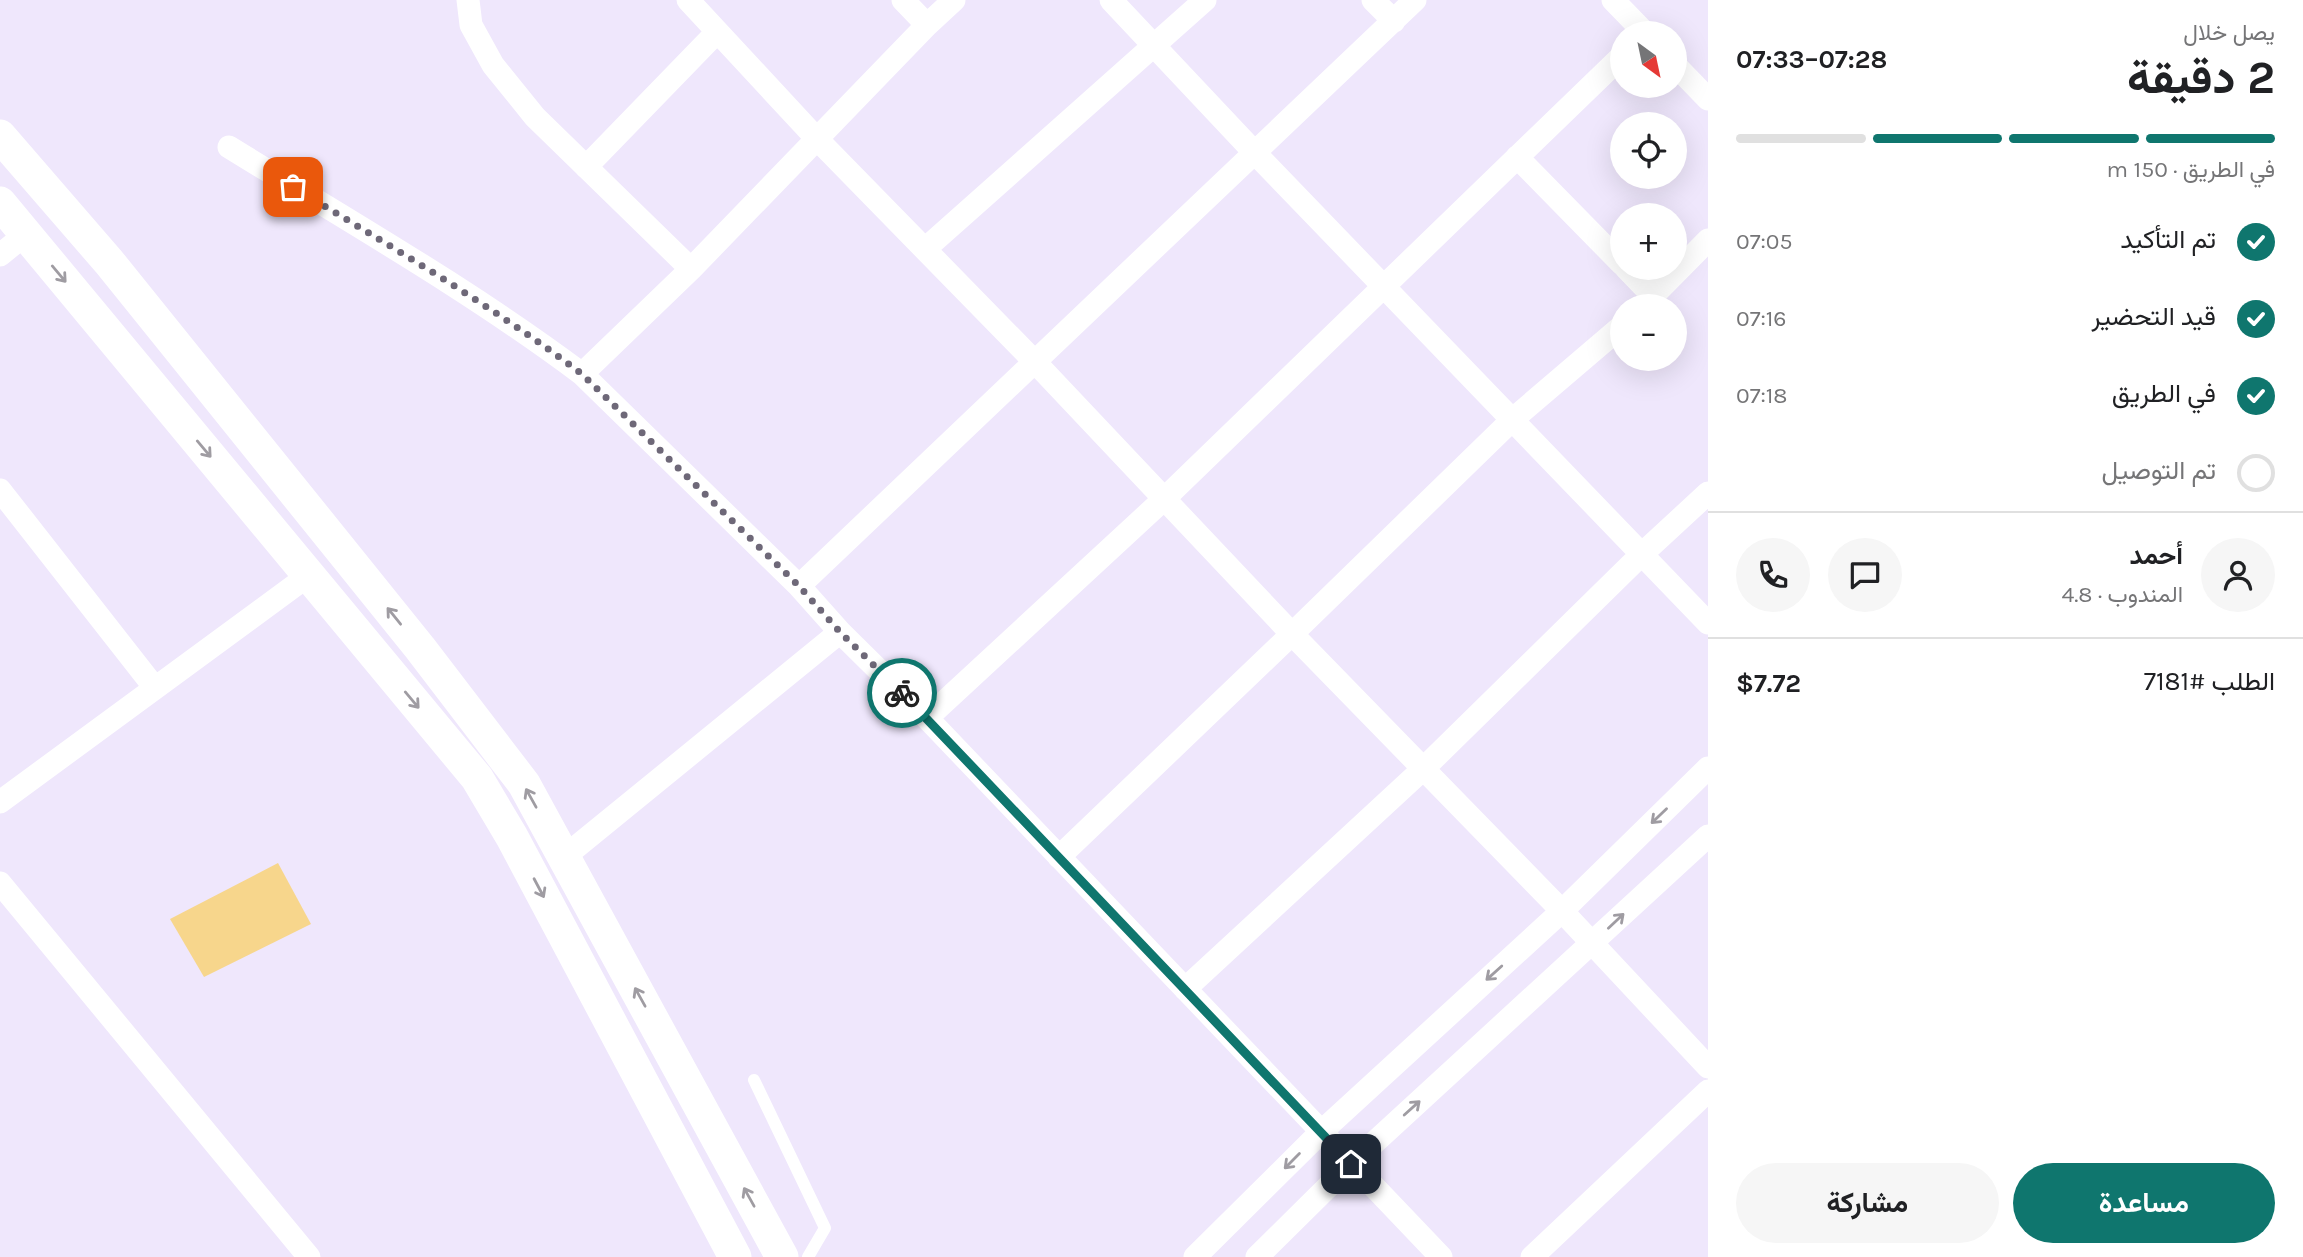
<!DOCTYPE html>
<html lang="ar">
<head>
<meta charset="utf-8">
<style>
	:root { --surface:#fff; --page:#f6f6f6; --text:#202124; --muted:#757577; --line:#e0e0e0; --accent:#0f766e }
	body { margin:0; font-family:Karla,Vazirmatn,sans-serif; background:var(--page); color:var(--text); direction:rtl; height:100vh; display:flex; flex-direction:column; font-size:26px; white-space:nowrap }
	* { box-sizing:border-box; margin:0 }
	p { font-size:23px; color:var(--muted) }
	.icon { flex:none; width:38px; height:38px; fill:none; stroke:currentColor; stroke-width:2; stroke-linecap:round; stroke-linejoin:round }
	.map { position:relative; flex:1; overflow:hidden; direction:ltr }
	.side { display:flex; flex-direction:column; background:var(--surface); width:595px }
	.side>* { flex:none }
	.needle { width:46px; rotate:147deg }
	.tools { position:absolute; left:1610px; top:21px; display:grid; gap:14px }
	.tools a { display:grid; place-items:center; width:77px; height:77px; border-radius:50%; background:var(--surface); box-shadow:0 7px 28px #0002; font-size:35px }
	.pin { position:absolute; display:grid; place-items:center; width:60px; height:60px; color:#fff; margin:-30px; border-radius:14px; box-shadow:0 4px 10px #0006 }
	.courier { position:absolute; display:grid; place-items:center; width:70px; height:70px; margin:-35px; border:5px solid #0f766e; border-radius:50%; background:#fff; color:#222; box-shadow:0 2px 9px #0007 }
	.summary em { font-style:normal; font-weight:700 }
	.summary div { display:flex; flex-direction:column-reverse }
	.summary { display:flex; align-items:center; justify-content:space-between; height:119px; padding:0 28px }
	h1 { font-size:46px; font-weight:700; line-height:52px }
	.bar { display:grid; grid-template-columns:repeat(4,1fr); gap:10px 7px; align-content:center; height:84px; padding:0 28px }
	.bar i { height:9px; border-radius:5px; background:var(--line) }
	.bar .on { background:var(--accent) }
	.bar p { grid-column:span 4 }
	.line { display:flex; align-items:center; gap:18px; padding:0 28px; border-top:2px solid var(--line) }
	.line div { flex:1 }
	.round { display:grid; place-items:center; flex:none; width:74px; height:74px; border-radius:37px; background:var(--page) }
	ol { padding:0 28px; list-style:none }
	li { display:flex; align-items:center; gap:21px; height:77px }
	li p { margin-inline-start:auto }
	li .icon { padding:7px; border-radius:50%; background:var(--accent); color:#fff; stroke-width:4 }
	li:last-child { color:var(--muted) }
	li i { width:38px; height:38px; border:4px solid var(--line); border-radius:50% }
	.button { display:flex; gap:14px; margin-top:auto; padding:14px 28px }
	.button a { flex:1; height:80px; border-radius:42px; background:var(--accent); color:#fff; font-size:28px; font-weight:700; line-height:80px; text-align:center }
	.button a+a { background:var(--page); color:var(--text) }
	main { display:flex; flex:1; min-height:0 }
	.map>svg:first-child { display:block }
</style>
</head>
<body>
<main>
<section class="side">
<div class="summary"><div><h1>2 دقيقة</h1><p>يصل خلال</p></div><em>07:28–07:33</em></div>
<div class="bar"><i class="on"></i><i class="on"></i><i class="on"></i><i></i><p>في الطريق · 150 m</p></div>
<ol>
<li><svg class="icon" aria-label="check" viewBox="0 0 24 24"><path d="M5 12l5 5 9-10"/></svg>تم التأكيد<p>07:05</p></li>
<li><svg class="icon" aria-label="check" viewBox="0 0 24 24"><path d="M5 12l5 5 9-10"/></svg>قيد التحضير<p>07:16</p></li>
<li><svg class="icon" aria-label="check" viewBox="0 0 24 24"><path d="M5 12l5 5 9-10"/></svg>في الطريق<p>07:18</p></li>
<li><i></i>تم التوصيل</li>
</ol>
<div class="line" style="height:126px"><a class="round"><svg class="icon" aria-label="person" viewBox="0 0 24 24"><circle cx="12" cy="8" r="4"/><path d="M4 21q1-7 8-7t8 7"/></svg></a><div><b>أحمد</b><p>المندوب · 4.8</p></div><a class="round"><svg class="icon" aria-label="chat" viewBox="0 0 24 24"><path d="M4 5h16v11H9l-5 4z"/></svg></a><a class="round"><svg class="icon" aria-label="phone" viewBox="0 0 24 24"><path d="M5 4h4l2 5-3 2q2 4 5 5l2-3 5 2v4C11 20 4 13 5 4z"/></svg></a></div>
<div class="line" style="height:91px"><div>الطلب #7181</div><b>$7.72</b></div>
<div class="button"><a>مساعدة</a><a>مشاركة</a></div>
</section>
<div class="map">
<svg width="1708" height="1257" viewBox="0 0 1708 1257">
	<rect width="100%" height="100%" fill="#efe7fc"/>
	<path fill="#f7d68c" d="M278,863l33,61 -107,53 -34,-58z"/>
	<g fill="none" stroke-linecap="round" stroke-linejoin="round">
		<path stroke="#fff" stroke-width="12" d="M754,1080l71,148 -17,29"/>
		<path stroke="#fff" stroke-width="23" d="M468,0l3,25 22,40 42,52 156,152
			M688,0l129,139 218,223 257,272 270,277 146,156
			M903,0l24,25
			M1111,0l144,153 453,470
			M1373,0l21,21
			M1613,0l32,33
			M1675,65l33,34
			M229,147c118,73 241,143 353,227l217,212 41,46 87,86 514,539
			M1517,157l105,107
			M586,167l131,-135
			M925,249l280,-249
			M0,255l26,-21
			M1626,268l27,28
			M1643,306l65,-66
			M582,374l109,-105 236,-244 27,-25
			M0,490l155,198
			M799,586l616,-586
			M927,718l237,-219 458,-443
			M0,802l309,-227
			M564,857l276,-225
			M1059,857l233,-223 220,-214 110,-94
			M0,883l309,374
			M1185,989l238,-220 219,-215 66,-61
			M1195,1257l126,-125 241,-221 146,-143
			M1257,1257l94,-93 357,-328
			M1532,1257l176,-166"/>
		<path stroke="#fff" stroke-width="33" d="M0,136l109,126 311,386 104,136 258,473
			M0,203l477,575 35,59 223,420"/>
	</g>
	<defs><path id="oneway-shaft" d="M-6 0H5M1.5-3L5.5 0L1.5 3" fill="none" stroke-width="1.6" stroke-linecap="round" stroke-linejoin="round" transform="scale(1.75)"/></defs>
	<g stroke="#9f9ca2">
		<use href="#oneway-shaft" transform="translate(59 274) rotate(50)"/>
		<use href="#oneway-shaft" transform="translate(204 449) rotate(50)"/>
		<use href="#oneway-shaft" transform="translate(394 616) rotate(-129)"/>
		<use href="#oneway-shaft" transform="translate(412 700) rotate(50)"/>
		<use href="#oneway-shaft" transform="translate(531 798) rotate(-119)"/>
		<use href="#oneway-shaft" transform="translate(1659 816) rotate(136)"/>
		<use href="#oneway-shaft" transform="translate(539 888) rotate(62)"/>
		<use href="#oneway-shaft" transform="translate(1616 921) rotate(-43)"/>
		<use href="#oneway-shaft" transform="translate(1494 973) rotate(138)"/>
		<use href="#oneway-shaft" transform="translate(640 997) rotate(-119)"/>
		<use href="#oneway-shaft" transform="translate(1412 1108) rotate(-42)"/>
		<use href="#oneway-shaft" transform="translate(1292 1161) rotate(135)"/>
		<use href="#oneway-shaft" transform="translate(749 1197) rotate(-119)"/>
	</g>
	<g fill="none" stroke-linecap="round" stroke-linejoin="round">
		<path stroke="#6e6878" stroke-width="7" stroke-dasharray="0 12.6" d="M293,187c97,59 198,118 289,187l217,212 41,46 62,61"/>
		<path stroke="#0f766e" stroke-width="9" d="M902,693l449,471"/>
	</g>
</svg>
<div class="tools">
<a><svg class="needle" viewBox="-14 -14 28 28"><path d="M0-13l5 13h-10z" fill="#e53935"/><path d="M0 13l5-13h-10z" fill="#757577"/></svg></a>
<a><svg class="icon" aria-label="locate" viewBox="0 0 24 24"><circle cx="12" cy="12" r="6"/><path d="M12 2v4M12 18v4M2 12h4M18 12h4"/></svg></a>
<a>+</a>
<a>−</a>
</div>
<div class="pin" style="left:293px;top:187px;background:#ea580c"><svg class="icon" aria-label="bag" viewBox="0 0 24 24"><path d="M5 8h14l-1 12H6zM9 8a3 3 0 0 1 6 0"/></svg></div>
<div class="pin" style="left:1351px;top:1164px;background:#1f2937"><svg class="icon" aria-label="home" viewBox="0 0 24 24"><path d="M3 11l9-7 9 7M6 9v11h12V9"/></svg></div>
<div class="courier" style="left:902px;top:693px"><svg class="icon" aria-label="bike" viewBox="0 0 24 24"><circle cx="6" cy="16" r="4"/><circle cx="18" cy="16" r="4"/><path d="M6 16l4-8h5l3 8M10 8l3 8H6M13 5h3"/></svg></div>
</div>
</main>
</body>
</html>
